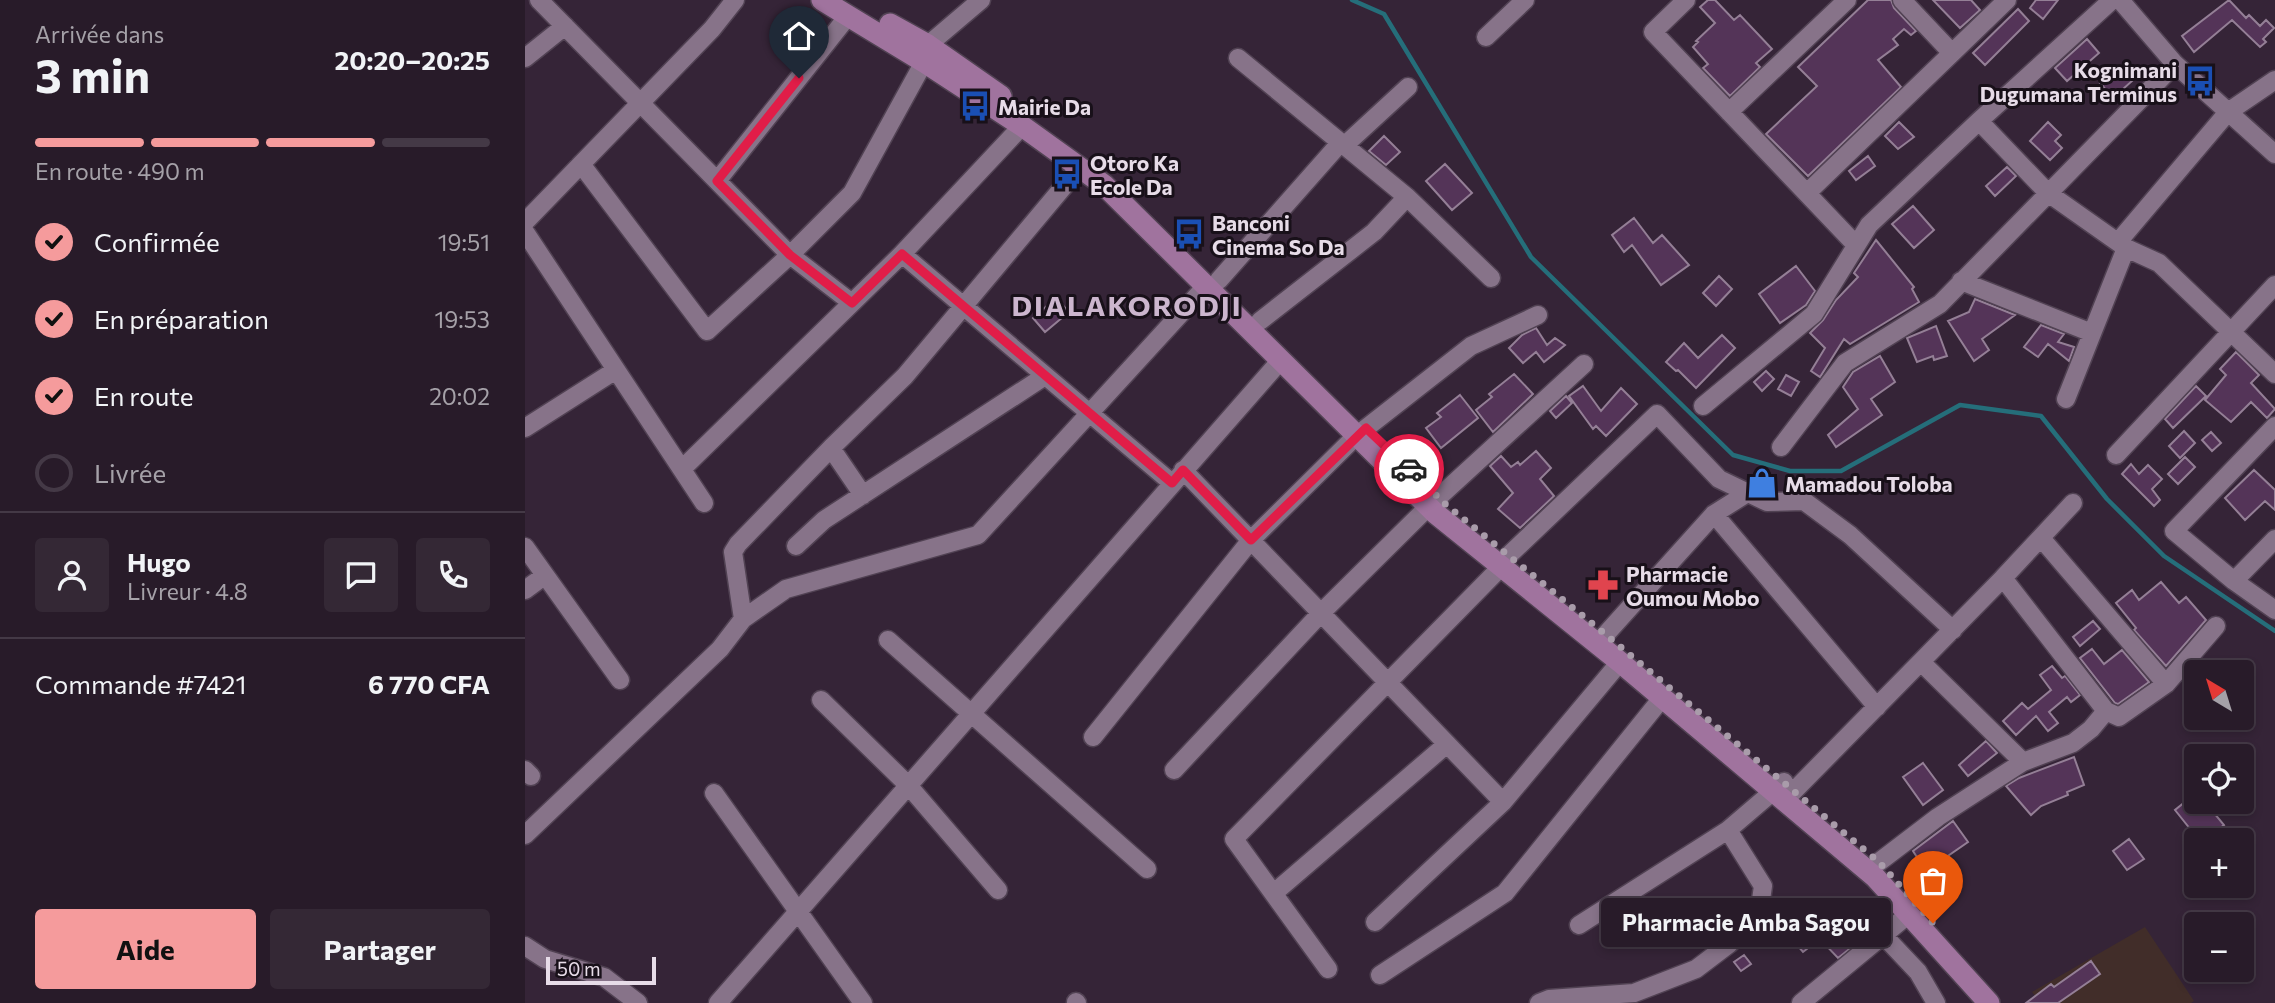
<!DOCTYPE html>
<html lang="fr">
<head>
<meta charset="utf-8">
<style>
	:root { --surface:#281b29; --page:#342835; --text:#f1f3f6; --muted:#a5a1a8; --line:#443946; --accent:#f59b9c }
	body { margin:0; font-family:Commissioner,sans-serif; background:var(--page); color:var(--text); height:100vh; display:flex; flex-direction:column; font-size:26px; white-space:nowrap }
	* { box-sizing:border-box; margin:0 }
	p { font-size:23px; color:var(--muted) }
	.icon { flex:none; width:38px; height:38px; fill:none; stroke:currentColor; stroke-width:2; stroke-linecap:round; stroke-linejoin:round }
	.map { position:relative; flex:1; overflow:hidden }
	.panel { display:flex; flex-direction:column; background:var(--surface); width:525px }
	.panel>* { flex:none }
	.needle { width:46px; rotate:322deg }
	.buttons { position:absolute; left:1659px; top:660px; display:grid; gap:14px }
	.buttons a { display:grid; place-items:center; width:70px; height:70px; border-radius:7px; background:var(--surface); box-shadow:0 4px 10px #0003,0 0 0 2px var(--line); font-size:35px }
	.scale { position:absolute; left:21px; bottom:18px; width:110px; box-sizing:border-box; padding-left:7px; border:4px solid #e7dce8; border-top:0; font-size:19px; line-height:24px; white-space:nowrap; color:#e7dce8; -webkit-text-stroke:5px #181019; paint-order:stroke }
	.pin { position:absolute; display:grid; place-items:center; width:60px; height:60px; color:#fff; margin:-72px -30px; border-radius:50% 50% 50% 0; rotate:-45deg; box-shadow:0 0 7px #0007 }
	.pin .icon { rotate:45deg }
	.courier { position:absolute; display:grid; place-items:center; width:70px; height:70px; margin:-35px; border:5px solid #e11d48; border-radius:50%; background:#fff; color:#222; box-shadow:0 2px 9px #0007 }
	.bubble { position:absolute; height:49px; border-radius:7px; background:var(--surface); box-shadow:0 4px 10px #0003,0 0 0 2px var(--line); font-size:23px; font-weight:700; line-height:49px; text-align:center }
	.headline em { font-style:normal; font-weight:700 }
	.headline div { display:flex; flex-direction:column-reverse }
	.headline { display:flex; align-items:center; justify-content:space-between; height:119px; padding:0 35px }
	h1 { font-size:46px; font-weight:700; line-height:52px }
	.bar { display:grid; grid-template-columns:repeat(4,1fr); gap:10px 7px; align-content:center; height:84px; padding:0 35px }
	.bar i { height:9px; border-radius:5px; background:var(--line) }
	.bar .selected { background:var(--accent) }
	.bar p { grid-column:span 4 }
	.line { display:flex; align-items:center; gap:18px; padding:0 35px; border-top:2px solid var(--line) }
	.line div { flex:1 }
	.round { display:grid; place-items:center; flex:none; width:74px; height:74px; border-radius:7px; background:var(--page) }
	ol { padding:0 35px; list-style:none }
	li { display:flex; align-items:center; gap:21px; height:77px }
	li p { margin-inline-start:auto }
	li .icon { padding:7px; border-radius:50%; background:var(--accent); color:#111; stroke-width:4 }
	li:last-child { color:var(--muted) }
	li i { width:38px; height:38px; border:4px solid var(--line); border-radius:50% }
	.action { display:flex; gap:14px; margin-top:auto; padding:14px 35px }
	.action a { flex:1; height:80px; border-radius:7px; background:var(--accent); color:#111; font-size:28px; font-weight:700; line-height:80px; text-align:center }
	.action a+a { background:var(--page); color:var(--text) }
	main { display:flex; flex:1; min-height:0 }
	.map>svg:first-child { display:block }
</style>
</head>
<body>
<main>
<section class="panel">
<div class="headline"><div><h1>3 min</h1><p>Arrivée dans</p></div><em>20:20–20:25</em></div>
<div class="bar"><i class="selected"></i><i class="selected"></i><i class="selected"></i><i></i><p>En route · 490 m</p></div>
<ol>
<li><svg class="icon" aria-label="check" viewBox="0 0 24 24"><path d="M5 12l5 5 9-10"/></svg>Confirmée<p>19:51</p></li>
<li><svg class="icon" aria-label="check" viewBox="0 0 24 24"><path d="M5 12l5 5 9-10"/></svg>En préparation<p>19:53</p></li>
<li><svg class="icon" aria-label="check" viewBox="0 0 24 24"><path d="M5 12l5 5 9-10"/></svg>En route<p>20:02</p></li>
<li><i></i>Livrée</li>
</ol>
<div class="line" style="height:126px"><a class="round"><svg class="icon" aria-label="person" viewBox="0 0 24 24"><circle cx="12" cy="8" r="4"/><path d="M4 21q1-7 8-7t8 7"/></svg></a><div><b>Hugo</b><p>Livreur · 4.8</p></div><a class="round"><svg class="icon" aria-label="chat" viewBox="0 0 24 24"><path d="M4 5h16v11H9l-5 4z"/></svg></a><a class="round"><svg class="icon" aria-label="phone" viewBox="0 0 24 24"><path d="M5 4h4l2 5-3 2q2 4 5 5l2-3 5 2v4C11 20 4 13 5 4z"/></svg></a></div>
<div class="line" style="height:91px"><div>Commande #7421</div><b>6 770 CFA</b></div>
<div class="action"><a>Aide</a><a>Partager</a></div>
</section>
<div class="map">
<svg width="1750" height="1003" viewBox="0 0 1750 1003">
	<rect width="100%" height="100%" fill="#352437"/>
	<path fill="#412d29" d="M1620,927l49,74 -3,2h-150l-9,-11z"/>
	<g fill="none" stroke-linecap="round" stroke-linejoin="round">
		<path stroke="#256e7a" stroke-width="4.5" d="M827,0l32,14 147,243 202,198 57,16h51l119,-66 81,11 66,83 57,57 111,75"/>
	</g>
	<path fill="#543458" stroke="#947f96" stroke-width="2" d="M1183,0h7l19,20 6,-5 32,34 -16,14 4,4 -30,29 -27,-28 5,-4 -15,-17 5,-5 -2,-1 19,-18 -15,-16z
		M1343,0h23l3,8 22,23 -5,4 -7,-6 -11,10 5,6 -20,15 23,27 -93,89 -42,-42 51,-48 -19,-19z
		M1408,0h38l9,10 -20,18z
		M1511,0h22l-15,19 -13,-11z
		M1704,0l17,18 3,-3 11,11 6,-6 8,8 -11,11 3,3 -6,5 -28,-27 -38,32 -12,-16z
		M1493,9l11,12 -44,44 -12,-12z
		M1562,39l12,14 -32,28 -12,-13z
		M1594,66l13,15 -19,17 -13,-15z
		M1374,122l15,15 -16,12 -13,-13z
		M1523,122l13,13 -6,6 7,7 -12,12 -20,-19z
		M859,136l16,16 -14,13 -17,-14z
		M1343,156l7,10 -19,14 -7,-9z
		M920,164l27,29 -20,17 -26,-29z
		M1482,167l9,9 -21,20 -9,-10z
		M1388,206l21,24 -20,18 -22,-24z
		M1109,218l19,25 9,-8 27,30 -28,20 -29,-40 -8,7 -12,-17z
		M1351,240l38,47 -2,2 7,13 -69,42 -6,-5 -24,38 -9,-6 14,-23 -15,-15 13,-13 13,-20 22,-23 -4,-4z
		M1271,266l19,25 -9,14 -26,18 -21,-29z
		M1194,276l13,13 -16,17 -13,-13z
		M531,298l13,14 -24,20 -12,-14z
		M1450,299l40,16 -33,24 7,11 -15,11 -26,-40 21,-9z
		M1516,325l23,9 -6,8 16,5 -5,14 -21,-17 -10,13 -14,-10z
		M1411,326l11,30 -13,4 -1,-4 -16,6 -10,-24z
		M1011,328l11,17 8,-7 10,7 -21,17 -8,-10 -13,11 -14,-15 13,-13z
		M1197,335l13,13 -39,40 -18,-18 -2,1 -10,-9 18,-19 14,15z
		M1711,352l23,23 -8,8 24,26 -8,9 -16,-16 -20,20 -26,-22 21,-25 -6,-6z
		M1355,356l15,26 -24,17 11,16 -46,32 -8,-12 30,-26 -15,-22 10,-15z
		M1241,371l8,8 -12,12 -8,-9z
		M989,374l19,20 -40,38 -17,-22 16,-13 -3,-3z
		M1261,375l13,7 -8,14 -13,-7z
		M1058,386l18,25 20,-23 16,16 -31,32 -10,-10 -3,3 -24,-33z
		M1671,386l10,10 -33,32 -8,-9z
		M935,395l18,23 -37,30 -15,-20 15,-11 -4,-4z
		M1041,396l6,7 -16,15 -6,-7z
		M1659,431l11,12 -15,15 -11,-12z
		M1686,432l10,11 -9,8 -10,-11z
		M1011,451l15,17 -11,11 14,17 -34,32 -22,-19 15,-16 -23,-27 11,-10 10,11 7,-5 2,3z
		M1660,457l10,10 -17,17 -10,-10z
		M1606,464l8,10 9,-9 14,14 -10,10 8,11 -6,6 -32,-32z
		M1729,470l21,20v20l-10,-9 -20,19 -20,-22z
		M1636,582l18,21 7,-6 20,23 -40,46 -32,-36 2,-2 -20,-25 16,-13 7,10z
		M1568,621l7,8 -20,17 -7,-9z
		M1567,649l12,15 18,-14 27,32 -31,22 -3,-1 -35,-45z
		M1527,666l10,12 3,-2 15,19 -9,7 -4,-5 -18,15 9,11 -10,8 -12,-15 -20,19 -13,-14 19,-18 6,6 23,-19 -11,-15z
		M1461,741l11,12 -29,23 -9,-11z
		M1549,757l10,28 -17,7 1,3 -27,11 -10,9 -25,-29 13,-8z
		M1398,763l20,27 -20,15 -20,-28z
		M1671,793v9h9l19,23 -20,15h-5l-24,-30z
		M1428,821l15,21 -42,29 -13,-20z
		M1604,839l15,20 -17,11 -14,-19z
		M1298,913l15,19 6,-5 14,15 -20,16 -18,-19 -17,13 -11,-13z
		M1219,955l7,9 -10,7 -7,-9z
		M1566,961l9,13 -42,29h-32l25,-19 3,3z"/>
	<g fill="none" stroke-linecap="round" stroke-linejoin="round">
		<g stroke="#514253" stroke-width="21">
			<path id="street" d="M14,0l251,255 62,48
				M1161,0l-33,32 203,213
				M1377,0l50,53
				M1595,0l55,64 100,90
				M961,37l39,-37
				M403,45l53,-45
				M0,58l40,-32
				M713,58l169,139 84,81
				M1204,112l118,-112
				M1454,121l69,72 78,55 33,15 116,111
				M820,145l63,-58
				M56,164l126,167 83,-76 62,-62 72,-131
				M192,181l131,-165
				M1282,193l200,-193
				M0,222l187,-193 23,-29
				M0,232l179,271
				M1593,242l110,-130 47,-32
				M377,254l270,229
				M694,280l122,-138
				M1436,281l131,52
				M735,321l114,-89 33,-35
				M1541,399l60,-151
				M1178,406l111,-92 55,-89 110,-104 133,-121
				M1750,426l-101,105 60,50 41,29
				M0,428l91,-58
				M1256,447l64,-84 95,-59 235,-240
				M306,448l32,47
				M1591,455l159,-170
				M157,469l220,-215 120,-128
				M658,470l320,332
				M1189,514l163,193
				M1516,538l125,146
				M271,546l28,-26 221,-144
				M0,547l95,133
				M1478,578l103,133 13,6 47,-33 50,-58
				M1709,581l41,-42
				M0,590l19,-14
				M218,619l-10,-67 5,-8 93,-96 74,-72 175,-209
				M363,640l259,229
				M1072,644l117,-130 46,-29
				M1396,662l102,100
				M296,700l87,85 90,105
				M568,737l158,-197 105,-104 115,-90 67,-31
				M0,770l6,6
				M649,770l147,-157 108,-107 155,-142
				M189,793l149,210
				M1260,800l218,-222 70,-75
				M0,835l195,-186 23,-30 43,-30 192,-54 228,-249
				M1354,862l59,-45 85,-55 50,-19 18,-14 15,-18
				M749,893l173,-149
				M850,922l128,-120 117,-140
				M1054,925l149,-95 56,-48
				M1358,935l35,37 18,31
				M0,946l20,13 59,18 34,26
				M803,969l-94,-130 267,-272 7,-11 149,-142 62,65 48,23 37,-1 46,34 103,95
				M855,975l125,-82 157,-195
				M551,1002l1,1
				M193,1003l563,-643
				M1014,1003l10,-4 85,-6 62,-24 33,-25 30,-30 4,-28 -35,-56
				M1276,1003l108,-89"/>
		</g>
		<g stroke="#514253" stroke-width="24">
			<path id="secondary" d="M297,0l102,62 98,64 82,59 331,328 185,149 255,215 114,126
				M365,24l38,21 73,51"/>
		</g>
		<use href="#street" stroke="#877389" stroke-width="18"/>
		<use href="#secondary" stroke="#a0739e" stroke-width="21"/>
	</g>
	<g fill="none" stroke-linecap="round" stroke-linejoin="round">
		<path stroke="#a99caa" stroke-width="7" stroke-dasharray="0 12.6" d="M884,469l35,34 161,131 274,228 54,61"/>
		<path stroke="#e11d48" stroke-width="9" d="M274,78l-82,103 73,74 62,48 50,-49 270,229 11,-13 68,70 115,-112 43,41"/>
	</g>
	<defs>
		<g id="bus-bare" transform="scale(2.415)"><path d="M-5-6H5V4H4V6H2V4H-2V6H-4V4H-5ZM-3.5-4V0h7V-4ZM-3.5 1.2v1.5H-2V1.2ZM2 1.2v1.5H3.5V1.2Z" fill="#1a4fb4" stroke="#181019" stroke-width="2.5" paint-order="stroke"/></g>
		<g id="shop-bare" transform="scale(2.415)"><path d="M-5-2.5h2.3a2.7 3.5 0 0 1 5.4 0H5L5.5 6h-11ZM-1.5-2.5h3a1.5 2.3 0 0 0-3 0Z" fill="#3f7fe0" stroke="#181019" stroke-width="2.5" paint-order="stroke"/></g>
		<g id="pharmacy-bare" transform="scale(2.415)"><path d="M-2-6h4v4h4v4h-4v4h-4v-4h-4v-4h4Z" fill="#e0444e" stroke="#181019" stroke-width="2.5" paint-order="stroke"/></g>
	</defs>
	<g fill-rule="evenodd">
		<use href="#bus-bare" x="1675" y="81"/>
		<use href="#bus-bare" x="450" y="106"/>
		<use href="#bus-bare" x="542" y="174"/>
		<use href="#bus-bare" x="664" y="234"/>
		<use href="#shop-bare" x="1237" y="483"/>
		<use href="#pharmacy-bare" x="1078" y="585"/>
	</g>
	<g text-anchor="middle" dominant-baseline="central" stroke-width="6" stroke-linejoin="round" paint-order="stroke">
		<g font-size="21" font-weight="bold" fill="#e7dce8" stroke="#181019" text-anchor="start">
			<text x="1652" y="69" text-anchor="end">Kognimani<tspan x="1652" dy="24">Dugumana Terminus</tspan></text>
			<text x="473" y="106">Mairie Da</text>
			<text x="565" y="162">Otoro Ka<tspan x="565" dy="24">Ecole Da</tspan></text>
			<text x="687" y="222">Banconi<tspan x="687" dy="24">Cinema So Da</tspan></text>
			<text x="1260" y="483">Mamadou Toloba</text>
			<text x="1101" y="573">Pharmacie<tspan x="1101" dy="24">Oumou Mobo</tspan></text>
		</g>
		<g font-size="28" font-weight="bold" letter-spacing="2" fill="#ccb6ce" stroke="#181019">
			<text x="602" y="305">DIALAKORODJI</text>
		</g>
	</g>
</svg>
<div class="buttons">
<a><svg class="needle" viewBox="-14 -14 28 28"><path d="M0-13l5 13h-10z" fill="#e53935"/><path d="M0 13l5-13h-10z" fill="#a5a1a8"/></svg></a>
<a><svg class="icon" aria-label="locate" viewBox="0 0 24 24"><circle cx="12" cy="12" r="6"/><path d="M12 2v4M12 18v4M2 12h4M18 12h4"/></svg></a>
<a>+</a>
<a>−</a>
</div>
<div class="scale">50 m</div>
<div class="pin" style="left:1408px;top:923px;background:#ea580c"><svg class="icon" aria-label="bag" viewBox="0 0 24 24"><path d="M5 8h14l-1 12H6zM9 8a3 3 0 0 1 6 0"/></svg></div>
<div class="pin" style="left:274px;top:78px;background:#1f2937"><svg class="icon" aria-label="home" viewBox="0 0 24 24"><path d="M3 11l9-7 9 7M6 9v11h12V9"/></svg></div>
<div class="courier" style="left:884px;top:469px"><svg class="icon" aria-label="car" viewBox="0 0 24 24"><path d="M5 17H2v-5l4-1 3-4h7l3 4 3 1v5h-3M9 17h6M6 11h13"/><circle cx="7" cy="17" r="2"/><circle cx="17" cy="17" r="2"/></svg></div>
<div class="bubble" style="left:1076px;top:898px;width:290px">Pharmacie Amba Sagou</div>
</div>
</main>
</body>
</html>
